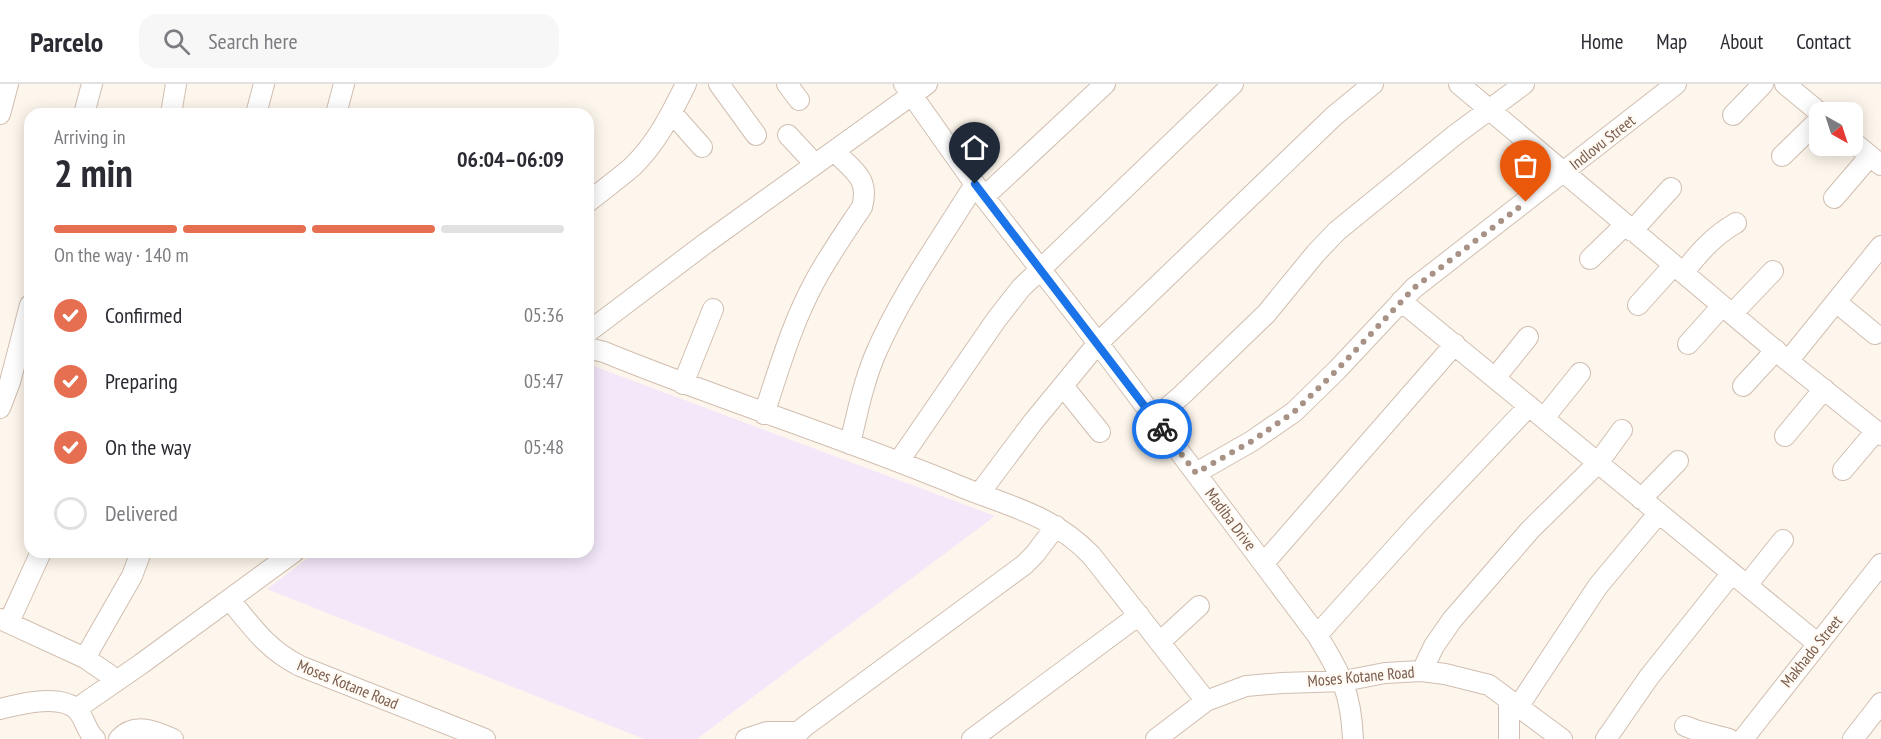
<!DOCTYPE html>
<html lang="en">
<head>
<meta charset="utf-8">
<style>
	:root { --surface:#fff; --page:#f7f7f7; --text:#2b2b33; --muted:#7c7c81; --line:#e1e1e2; --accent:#e76f51 }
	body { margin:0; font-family:"PT Sans Narrow",sans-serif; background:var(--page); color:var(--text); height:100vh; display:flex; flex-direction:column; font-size:22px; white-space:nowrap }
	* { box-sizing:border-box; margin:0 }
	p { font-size:20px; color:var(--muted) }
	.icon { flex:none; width:33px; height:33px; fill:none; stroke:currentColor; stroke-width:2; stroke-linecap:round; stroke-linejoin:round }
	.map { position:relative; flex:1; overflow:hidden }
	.details { position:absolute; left:24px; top:24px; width:570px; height:450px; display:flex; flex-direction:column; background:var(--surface); border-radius:18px; box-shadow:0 3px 15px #0003 }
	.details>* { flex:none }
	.needle { width:39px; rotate:141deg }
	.fabs { position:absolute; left:1809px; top:18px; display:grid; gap:12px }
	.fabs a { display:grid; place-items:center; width:54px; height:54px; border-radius:12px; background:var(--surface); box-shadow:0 3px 15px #0003; font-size:30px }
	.pin { position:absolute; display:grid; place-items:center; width:51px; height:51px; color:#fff; margin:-62px -26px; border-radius:50% 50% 50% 0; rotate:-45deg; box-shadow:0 0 6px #0007 }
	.pin .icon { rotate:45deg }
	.courier { position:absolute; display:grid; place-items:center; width:60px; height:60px; margin:-30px; border:4px solid #1a73e8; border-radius:50%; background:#fff; color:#222; box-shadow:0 2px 8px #0007 }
	.summary em { font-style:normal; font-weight:800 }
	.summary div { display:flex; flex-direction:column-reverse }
	.summary { display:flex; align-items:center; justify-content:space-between; height:102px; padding:0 30px }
	h1 { font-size:39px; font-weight:800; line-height:45px }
	.bar { display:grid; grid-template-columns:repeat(4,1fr); gap:9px 6px; align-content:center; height:72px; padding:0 30px }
	.bar i { height:8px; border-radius:4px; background:var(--line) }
	.bar .selected { background:var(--accent) }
	.bar p { grid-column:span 4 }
	ol { padding:0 30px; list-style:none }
	li { display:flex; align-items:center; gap:18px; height:66px }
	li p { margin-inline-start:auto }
	li .icon { padding:6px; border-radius:50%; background:var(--accent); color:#fff; stroke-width:4 }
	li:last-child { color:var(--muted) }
	li i { width:33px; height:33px; border:3px solid var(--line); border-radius:50% }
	header { display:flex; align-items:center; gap:36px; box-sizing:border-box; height:84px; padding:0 30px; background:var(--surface); border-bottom:2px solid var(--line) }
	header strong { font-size:28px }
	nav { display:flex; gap:33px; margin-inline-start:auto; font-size:21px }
	.search { width:420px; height:54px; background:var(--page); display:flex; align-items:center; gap:15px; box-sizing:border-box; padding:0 21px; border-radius:18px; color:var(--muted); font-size:22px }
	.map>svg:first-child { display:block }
</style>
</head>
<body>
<header>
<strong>Parcelo</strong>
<div class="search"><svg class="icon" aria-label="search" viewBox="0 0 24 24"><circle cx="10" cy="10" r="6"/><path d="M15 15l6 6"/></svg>Search here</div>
<nav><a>Home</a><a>Map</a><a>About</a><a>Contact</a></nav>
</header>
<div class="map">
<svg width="1881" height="655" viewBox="0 0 1881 655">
	<rect width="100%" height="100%" fill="#fdf6ec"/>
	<path fill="#f3e8fa" d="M588,280l407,152 -298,223h-53l-377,-150 49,-37h272z"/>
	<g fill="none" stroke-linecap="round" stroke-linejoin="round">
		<g stroke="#d1beb0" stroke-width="22">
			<path id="minor" d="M719,0l37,51
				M787,0l12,16
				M904,0l80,113 114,146 219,292c24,39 34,57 36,104
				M1459,0l329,277 93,74
				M1785,0l35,29
				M672,29l30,34
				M0,30l8,-30
				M84,30l8,-30
				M171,30l5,-30
				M256,30l8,-30
				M336,30l8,-30
				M1733,31l30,-31
				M788,51l27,29
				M1852,57l29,24
				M1782,72l38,-37
				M984,113l121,-113
				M1834,114l36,-42
				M588,118c15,-12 30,-23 44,-35 25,-24 39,-53 54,-83
				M1632,147l39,-43
				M1590,175l35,-34
				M1683,189c16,-20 30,-37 53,-50
				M1401,217l416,342
				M1836,218l39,32
				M1638,221l36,-40
				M1732,230l41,-43
				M588,248l118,-89 221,-159
				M1688,260l34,-38
				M588,264l16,4c117,48 238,85 355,134 51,21 92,28 132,69l115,146
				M1788,277l93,-115
				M1495,294l33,-41
				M683,300l30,-75
				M1063,302l37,46
				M1743,302l33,-36
				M0,324l10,-26 20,-77
				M764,330c15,-45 28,-91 51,-133 14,-26 31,-50 47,-74 8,-29 -9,-37 -28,-56
				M1544,334l36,-45
				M1154,335l28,-24 84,-81 50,-61 21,-22 118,-96 69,-51
				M1785,352l39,-47
				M850,360c7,-30 13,-60 25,-89 25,-59 66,-116 100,-171
				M899,377l97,-141 25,-32 212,-204
				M1843,386l33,-39
				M1196,389l56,-32 42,-29 43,-42 77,-82 262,-204
				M979,410l54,-72 65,-79 236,-227 39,-32
				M1641,415l37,-38
				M1264,479l191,-219
				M1747,501l36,-45
				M230,516c23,28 37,49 70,66l185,73
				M0,535l85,39 32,22
				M9,538l32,-70
				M1317,551l102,-113 110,-116
				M1160,558l39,-36
				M85,574l47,-82 9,-24
				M1422,587l12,-25 18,-26 78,-90 68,-67 24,-33
				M1518,623l80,-121 60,-72
				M0,625c20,-5 62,-16 78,2 7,8 8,20 17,28
				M76,625l65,-45 153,-112
				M1685,642l13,5 31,8
				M119,655c16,-17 36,-8 54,0
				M746,655l21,-7h31
				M792,655l12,-12 220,-162 11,-11 21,-28
				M972,655l167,-124
				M1156,655l50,-38 40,-15 36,-3 62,-2 41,-8 37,-2 23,3 44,11 73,54
				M1509,655v-39
				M1606,655l43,-62 83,-104
				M1743,655l138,-175
				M1853,655l28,-36"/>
		</g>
		<use href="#minor" stroke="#fff" stroke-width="20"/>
	</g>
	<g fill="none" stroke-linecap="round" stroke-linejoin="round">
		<path stroke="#a89285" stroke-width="6" stroke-dasharray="0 10.8" d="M1162,345l34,44 56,-32 42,-29 43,-42 77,-82 112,-86"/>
		<path stroke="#1a73e8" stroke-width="8" d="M975,100l187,245"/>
	</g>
	<g text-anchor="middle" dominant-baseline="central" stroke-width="4.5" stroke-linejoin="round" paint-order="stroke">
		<g font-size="16" fill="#7a5c4d" stroke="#fffaf3">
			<text transform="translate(1602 58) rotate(-38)">Indlovu Street</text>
			<text transform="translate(1231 435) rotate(53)">Madiba Drive</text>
			<text transform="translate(1811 567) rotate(-51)">Makhado Street</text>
			<text transform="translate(1361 592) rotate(-5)">Moses Kotane Road</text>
			<text transform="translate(348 600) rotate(22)">Moses Kotane Road</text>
		</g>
	</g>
</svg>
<div class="fabs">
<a><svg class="needle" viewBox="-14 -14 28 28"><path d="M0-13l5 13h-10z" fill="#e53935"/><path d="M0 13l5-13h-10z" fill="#7c7c81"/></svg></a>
</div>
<div class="pin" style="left:1526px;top:118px;background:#ea580c"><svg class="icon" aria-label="bag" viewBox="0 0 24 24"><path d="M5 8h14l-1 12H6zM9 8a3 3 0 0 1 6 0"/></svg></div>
<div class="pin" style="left:975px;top:100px;background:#1f2937"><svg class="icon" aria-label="home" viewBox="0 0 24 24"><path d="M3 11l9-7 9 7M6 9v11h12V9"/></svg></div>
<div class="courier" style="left:1162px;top:345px"><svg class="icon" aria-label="bike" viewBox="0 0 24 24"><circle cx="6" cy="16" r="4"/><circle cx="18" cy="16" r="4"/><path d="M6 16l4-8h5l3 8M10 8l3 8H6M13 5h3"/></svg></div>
<section class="details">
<div class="summary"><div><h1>2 min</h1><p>Arriving in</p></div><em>06:04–06:09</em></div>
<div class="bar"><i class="selected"></i><i class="selected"></i><i class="selected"></i><i></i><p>On the way · 140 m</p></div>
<ol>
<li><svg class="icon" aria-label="check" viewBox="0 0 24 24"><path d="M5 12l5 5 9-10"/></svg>Confirmed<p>05:36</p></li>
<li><svg class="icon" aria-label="check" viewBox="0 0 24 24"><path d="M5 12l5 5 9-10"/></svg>Preparing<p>05:47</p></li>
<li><svg class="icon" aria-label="check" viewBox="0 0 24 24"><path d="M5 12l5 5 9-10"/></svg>On the way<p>05:48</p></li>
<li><i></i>Delivered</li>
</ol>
</section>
</div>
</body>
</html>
